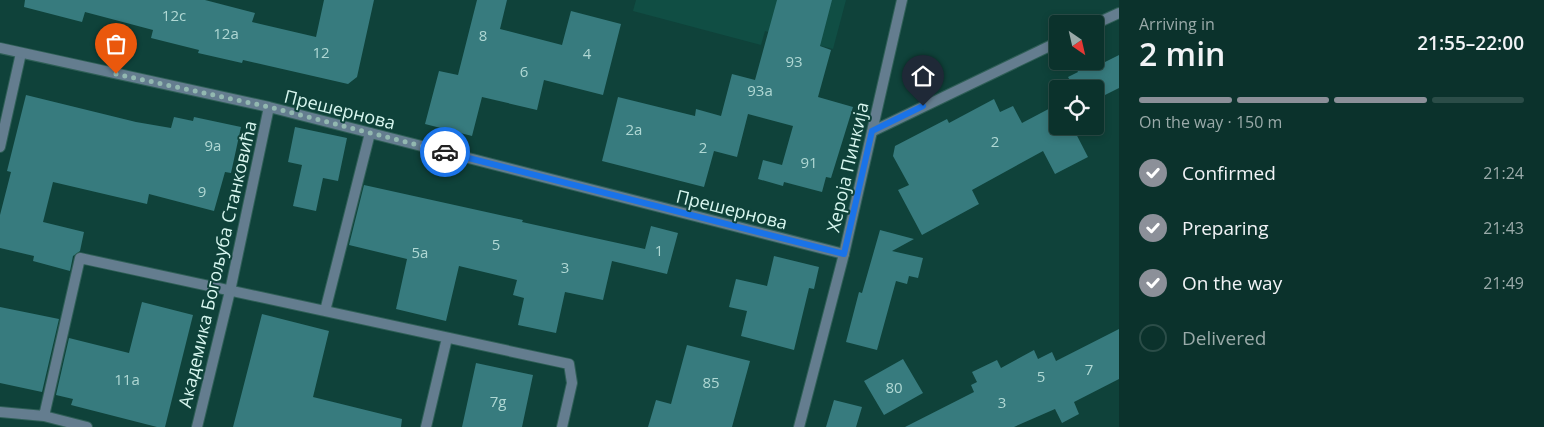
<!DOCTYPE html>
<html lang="en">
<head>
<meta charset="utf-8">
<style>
	:root { --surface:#0b322c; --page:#143a34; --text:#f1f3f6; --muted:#9aaaa9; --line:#2b4d48; --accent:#8c9099 }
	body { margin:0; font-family:"Open Sans",sans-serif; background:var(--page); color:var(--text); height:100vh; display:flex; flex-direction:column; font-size:19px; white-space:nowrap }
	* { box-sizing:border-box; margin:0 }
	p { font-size:16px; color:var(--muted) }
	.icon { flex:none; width:28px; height:28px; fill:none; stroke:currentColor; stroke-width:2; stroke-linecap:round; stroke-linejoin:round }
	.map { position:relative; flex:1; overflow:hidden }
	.details { display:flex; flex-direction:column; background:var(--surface); width:425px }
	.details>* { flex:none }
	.needle { width:32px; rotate:146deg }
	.tools { position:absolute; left:1049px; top:15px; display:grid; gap:10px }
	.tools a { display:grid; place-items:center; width:55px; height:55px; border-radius:5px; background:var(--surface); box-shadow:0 2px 8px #0003,0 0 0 1px var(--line); font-size:25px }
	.pin { position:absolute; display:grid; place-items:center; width:42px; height:42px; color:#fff; margin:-51px -21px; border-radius:50% 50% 50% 0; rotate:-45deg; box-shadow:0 0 5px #0007 }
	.pin .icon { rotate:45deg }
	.courier { position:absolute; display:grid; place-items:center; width:50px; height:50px; margin:-25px; border:4px solid #1a73e8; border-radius:50%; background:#fff; color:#222; box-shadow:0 1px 6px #0007 }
	.summary em { font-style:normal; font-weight:600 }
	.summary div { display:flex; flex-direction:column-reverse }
	.summary { display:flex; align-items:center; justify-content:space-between; height:85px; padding:0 20px }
	h1 { font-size:32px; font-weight:600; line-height:38px }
	.bar { display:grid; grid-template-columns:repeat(4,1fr); gap:8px 5px; align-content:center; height:60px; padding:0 20px }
	.bar i { height:6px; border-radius:4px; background:var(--line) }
	.bar .active { background:var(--accent) }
	.bar p { grid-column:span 4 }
	ol { padding:0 20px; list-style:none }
	li { display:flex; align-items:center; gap:15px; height:55px }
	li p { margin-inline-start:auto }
	li .icon { padding:5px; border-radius:50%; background:var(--accent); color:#fff; stroke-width:4 }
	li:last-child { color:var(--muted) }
	li i { width:28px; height:28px; border:2px solid var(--line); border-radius:50% }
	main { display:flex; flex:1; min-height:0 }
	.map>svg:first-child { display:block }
</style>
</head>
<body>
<main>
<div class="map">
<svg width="1119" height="427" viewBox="0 0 1119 427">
	<rect width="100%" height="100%" fill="#0f423a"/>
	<path fill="#104e44" d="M636,0h210l-13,49 -68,-18 -4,14 -128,-34z"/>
	<path fill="#377b7e" d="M25,0h180l50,13 -3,9 64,15 8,-37h50l-17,77 -9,7 -105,-24 -1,3 -44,-10 1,-3 -48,-12 2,-8 -68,-18 -3,10 -58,-15z
		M477,0h30l-7,29 62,16 9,-34 50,13 -18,71 -59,-15 -7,30 -55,-13 -10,39 -47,-12 14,-53 19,4z
		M777,0h55l-12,46 11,4 -13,47 35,10 -22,71 -5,-1 -4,15 -38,-10 -1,4 -25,-7 5,-19 19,5 11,-39 -45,-12 -11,43 -23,-6 -10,36 -102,-26 16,-64 77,19 1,-7 25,7 11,-42 23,6z
		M1101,55l4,7 14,-7v33l-24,12v-11h-20l-7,-12 10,-5 -2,-4 13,-7h6v-3z
		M26,95l110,27 35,6 3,-11 19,4 1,-4 47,10 -10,46 -6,-1 -11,39 -65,-17 -2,10 -94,-22 -10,40 41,10 -4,19 -7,5 -3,15 -37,-10 1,-5 -34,-8v-33l11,-43 -4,-1z
		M994,99l6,13 13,-6 9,17 36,-19v22h14l16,31 -33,17 -12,-23 -71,39 7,14 -57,31 -24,-45 11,-5 -16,-29 2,-10 52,-27 2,4z
		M295,127l52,11 -9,43 -15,-3 -7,33 -23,-5 9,-41 -14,-3z
		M364,185l159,35 -1,2 123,27 6,-23 27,7 -11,41 -55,-13 -9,39 -38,-8 -9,41 -38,-8 6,-27 -11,-3 4,-15 -58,-14 -13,55 -50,-12 11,-50 -58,-14z
		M880,230l34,9 -22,12 31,7 -5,20 -9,-2 -2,8 -11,-3 -19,69 -31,-8 13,-50 3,1z
		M774,256l45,11 -5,22 -5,-1 -15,62 -53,-14 6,-25 -18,-4 7,-28 31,7z
		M142,302l51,13 -28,112h-8l-86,-22 2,-6 -17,-4 13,-57 60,15z
		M0,307l59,12 -17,73 -42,-9z
		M262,314l67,17 -16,66 89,22 -1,8h-168z
		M1119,329v50l-45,23 5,12 -17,9 -7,-14 -41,18h-109l69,-35 -3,-7 6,-3 -5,-10 25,-12 4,8 33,-18 4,9 14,-7 4,9z
		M687,345l63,16 -18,66h-84l8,-27 15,4z
		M903,359l20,34 -39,22 -20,-34z
		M476,363l57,12 -11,52h-60z
		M834,400l28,7 -6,20h-30z"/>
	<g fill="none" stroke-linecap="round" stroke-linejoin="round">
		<g stroke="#2f5f57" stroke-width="12">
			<path id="service" d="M0,147l21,-94
				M325,311l45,-178
				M0,412l44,4 43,11
				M44,416l36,-158 489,106 3,19 -10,44
				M426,427l21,-89"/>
		</g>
		<g stroke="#2f5f57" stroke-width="12">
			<path id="minor" d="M1095,24l24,-11
				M0,48l269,59 575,147
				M873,131l185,-89
				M197,427l33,-136 39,-184"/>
		</g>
		<g stroke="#2f5f57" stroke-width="12">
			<path id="tertiary" d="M799,427l45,-173 58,-254"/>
		</g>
		<use href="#service" stroke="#647d8f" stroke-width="10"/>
		<use href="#minor" stroke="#647d8f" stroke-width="10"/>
		<use href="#tertiary" stroke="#647d8f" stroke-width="10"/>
	</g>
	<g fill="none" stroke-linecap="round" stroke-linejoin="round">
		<path stroke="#92b8b0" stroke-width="5" stroke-dasharray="0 9" d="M116,74l153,33 176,45"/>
		<path stroke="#1a73e8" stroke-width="6" d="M445,152l399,102 28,-123 51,-25"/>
	</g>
	<g text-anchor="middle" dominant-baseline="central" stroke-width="4" stroke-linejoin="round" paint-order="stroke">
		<g font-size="15" fill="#b0d8d4">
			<text x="174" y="15">12c</text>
			<text x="226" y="33">12a</text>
			<text x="483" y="35">8</text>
			<text x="321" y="52">12</text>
			<text x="587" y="53">4</text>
			<text x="794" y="61">93</text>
			<text x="524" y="71">6</text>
			<text x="760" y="90">93a</text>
			<text x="634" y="129">2a</text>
			<text x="995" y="141">2</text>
			<text x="213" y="145">9a</text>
			<text x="703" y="147">2</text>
			<text x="809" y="162">91</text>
			<text x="202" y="191">9</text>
			<text x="496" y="244">5</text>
			<text x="659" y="250">1</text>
			<text x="420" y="252">5a</text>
			<text x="565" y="267">3</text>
			<text x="1089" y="369">7</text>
			<text x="1041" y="376">5</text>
			<text x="127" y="379">11a</text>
			<text x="711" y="382">85</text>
			<text x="894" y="387">80</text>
			<text x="498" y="401">7g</text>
			<text x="1002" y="402">3</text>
		</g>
		<g font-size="18" fill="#d8f7f0" stroke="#0f423a">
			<text transform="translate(340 109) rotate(14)">Прешернова</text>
			<text transform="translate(847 167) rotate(-77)">Хероја Пинкија</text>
			<text transform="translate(732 209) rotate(14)">Прешернова</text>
			<text transform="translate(217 264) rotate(-77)">Академика Богољуба Станковића</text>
		</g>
	</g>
</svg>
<div class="tools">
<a><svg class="needle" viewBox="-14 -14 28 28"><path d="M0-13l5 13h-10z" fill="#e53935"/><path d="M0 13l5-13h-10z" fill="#9aaaa9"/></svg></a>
<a><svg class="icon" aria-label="locate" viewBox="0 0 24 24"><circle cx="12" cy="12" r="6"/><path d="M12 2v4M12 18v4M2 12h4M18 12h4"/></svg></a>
</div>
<div class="pin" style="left:116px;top:74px;background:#ea580c"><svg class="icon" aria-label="bag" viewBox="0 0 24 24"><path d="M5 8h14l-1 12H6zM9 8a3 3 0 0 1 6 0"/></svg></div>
<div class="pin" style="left:923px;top:106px;background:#1f2937"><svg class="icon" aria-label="home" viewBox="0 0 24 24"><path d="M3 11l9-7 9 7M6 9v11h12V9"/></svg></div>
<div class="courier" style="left:445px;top:152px"><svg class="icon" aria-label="car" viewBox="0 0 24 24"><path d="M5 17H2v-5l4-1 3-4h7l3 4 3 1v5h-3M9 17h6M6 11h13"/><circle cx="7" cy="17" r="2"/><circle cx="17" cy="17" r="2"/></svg></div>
</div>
<section class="details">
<div class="summary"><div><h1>2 min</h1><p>Arriving in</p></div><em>21:55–22:00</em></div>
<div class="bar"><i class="active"></i><i class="active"></i><i class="active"></i><i></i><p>On the way · 150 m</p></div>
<ol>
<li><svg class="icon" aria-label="check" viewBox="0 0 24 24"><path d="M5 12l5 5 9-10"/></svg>Confirmed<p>21:24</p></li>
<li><svg class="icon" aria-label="check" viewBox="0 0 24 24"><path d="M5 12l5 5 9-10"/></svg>Preparing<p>21:43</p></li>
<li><svg class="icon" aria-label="check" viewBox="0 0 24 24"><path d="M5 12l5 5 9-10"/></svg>On the way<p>21:49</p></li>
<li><i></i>Delivered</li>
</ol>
</section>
</main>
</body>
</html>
